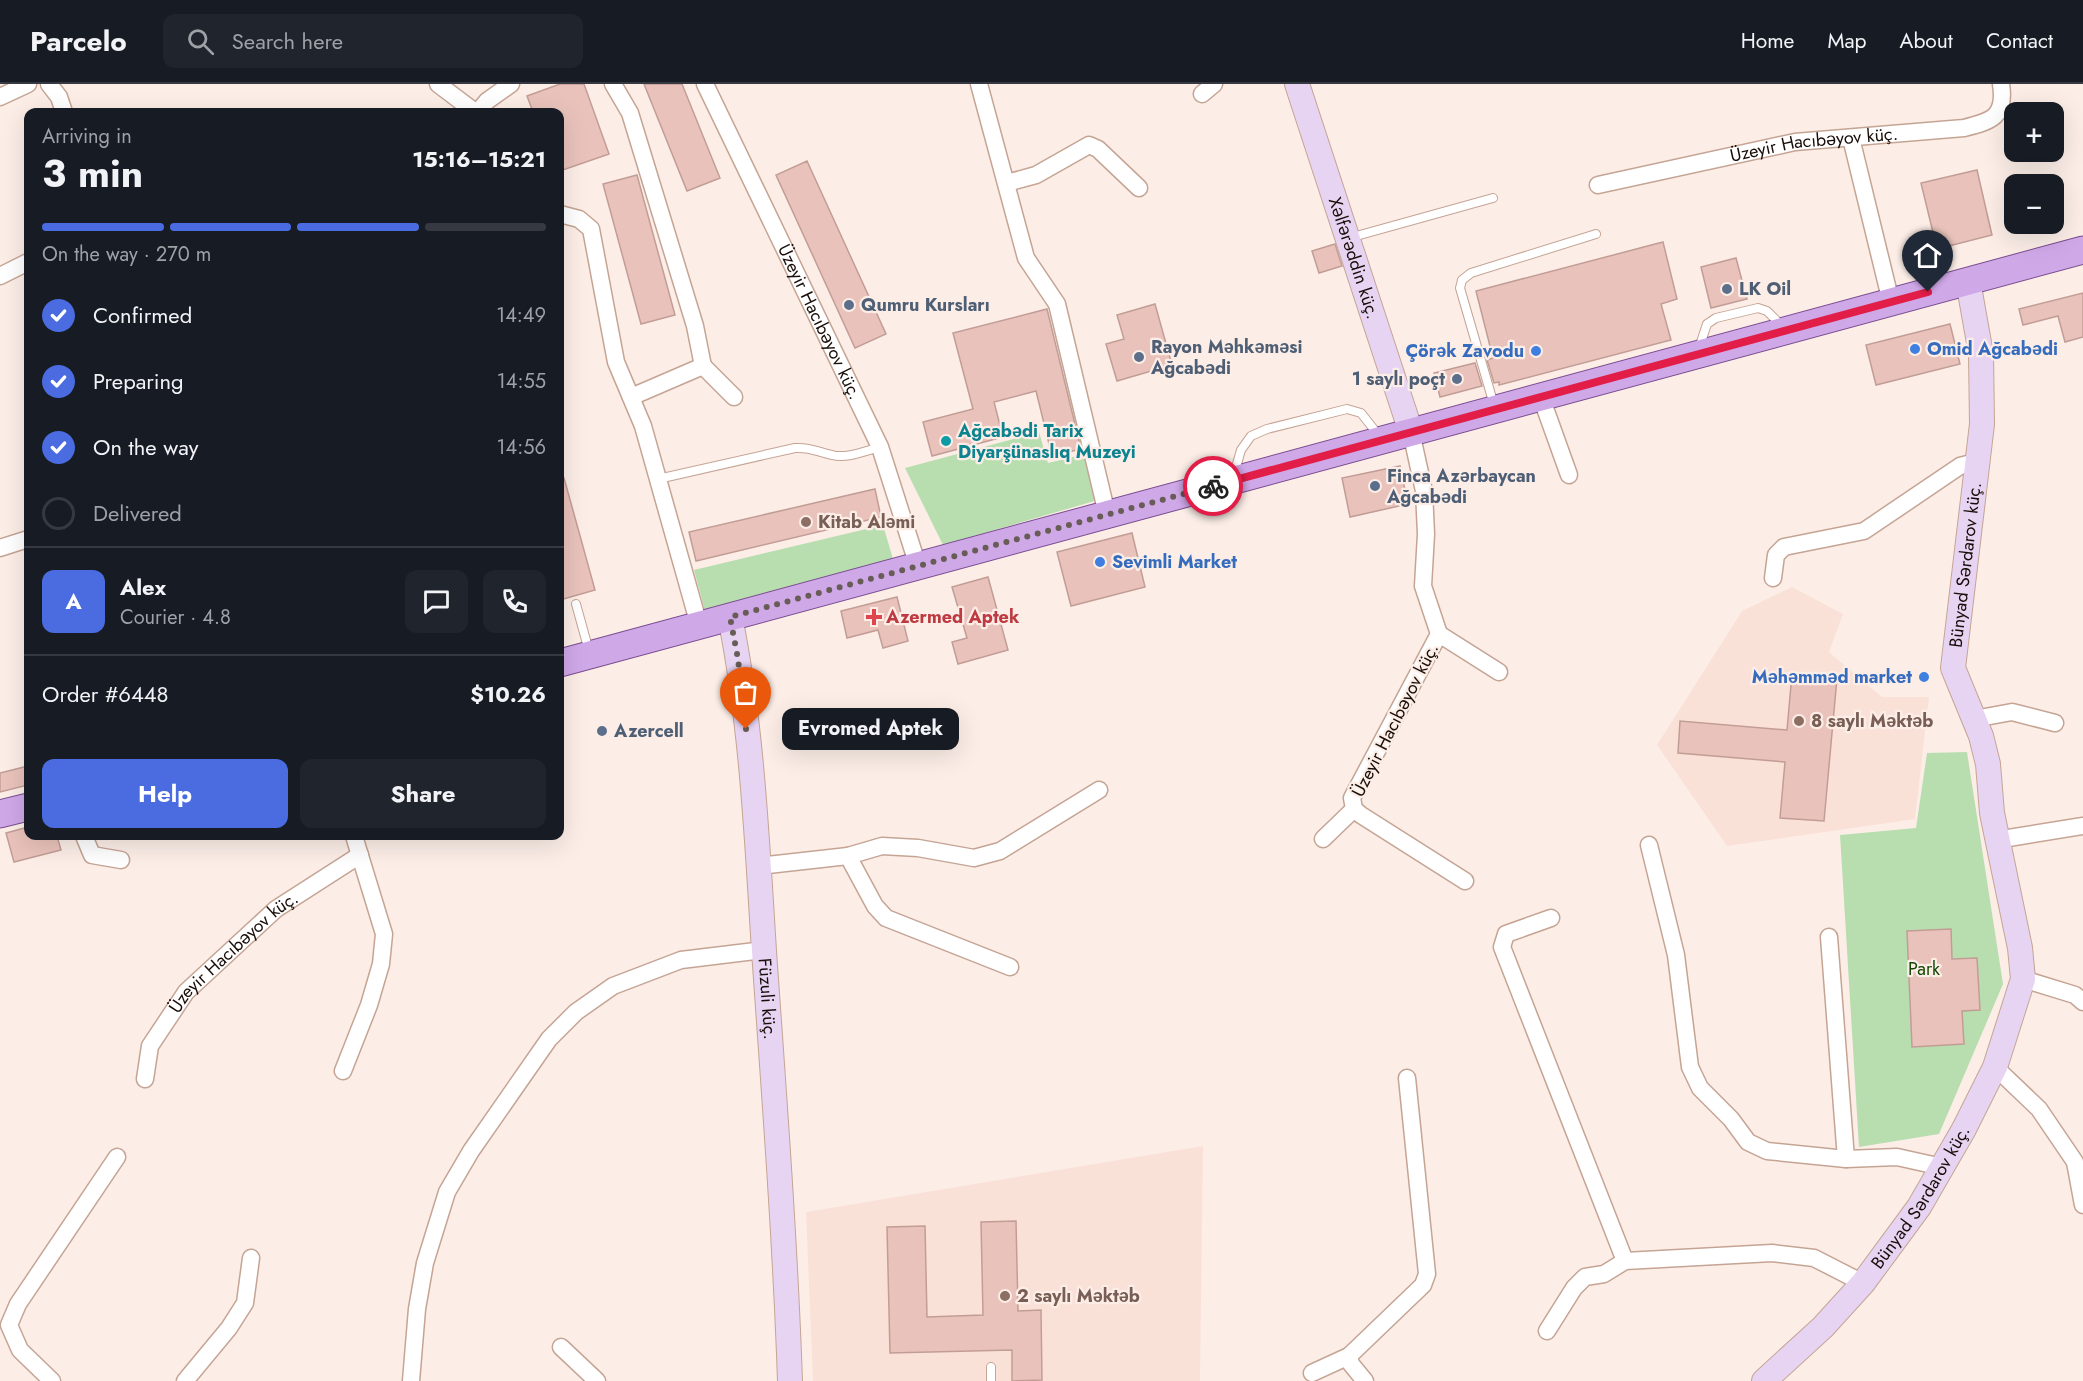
<!DOCTYPE html>
<html lang="en">
<head>
<meta charset="utf-8">
<style>
	:root { --surface:#171b24; --page:#20242c; --text:#f1f3f6; --muted:#9ea1a6; --line:#363941; --accent:#4a6ce0 }
	body { margin:0; font-family:Jost,sans-serif; background:var(--page); color:var(--text); height:100vh; display:flex; flex-direction:column; font-size:22px; white-space:nowrap }
	* { box-sizing:border-box; margin:0 }
	p { font-size:20px; color:var(--muted) }
	.icon { flex:none; width:33px; height:33px; fill:none; stroke:currentColor; stroke-width:2; stroke-linecap:round; stroke-linejoin:round }
	.map { position:relative; flex:1; overflow:hidden }
	.drawer { position:absolute; left:24px; top:24px; width:540px; height:732px; display:flex; flex-direction:column; background:var(--surface); border-radius:12px; box-shadow:0 6px 24px #0002 }
	.drawer>* { flex:none }
	.buttons { position:absolute; left:2004px; top:18px; display:grid; gap:12px }
	.buttons a { display:grid; place-items:center; width:60px; height:60px; border-radius:12px; background:var(--surface); box-shadow:0 6px 24px #0002; font-size:30px }
	.pin { position:absolute; display:grid; place-items:center; width:51px; height:51px; color:#fff; margin:-62px -26px; border-radius:50% 50% 50% 0; rotate:-45deg; box-shadow:0 0 6px #0007 }
	.pin .icon { rotate:45deg }
	.courier { position:absolute; display:grid; place-items:center; width:60px; height:60px; margin:-30px; border:4px solid #e11d48; border-radius:50%; background:#fff; color:#222; box-shadow:0 2px 8px #0007 }
	.bubble { position:absolute; height:42px; border-radius:12px; background:var(--surface); box-shadow:0 6px 24px #0002; font-size:20px; font-weight:700; line-height:42px; text-align:center }
	.head em { font-style:normal; font-weight:700 }
	.head div { display:flex; flex-direction:column-reverse }
	.head { display:flex; align-items:center; justify-content:space-between; height:102px; padding:0 18px }
	h1 { font-size:39px; font-weight:700; line-height:45px }
	.bar { display:grid; grid-template-columns:repeat(4,1fr); gap:9px 6px; align-content:center; height:72px; padding:0 18px }
	.bar i { height:8px; border-radius:4px; background:var(--line) }
	.bar .current { background:var(--accent) }
	.bar p { grid-column:span 4 }
	.line { display:flex; align-items:center; gap:15px; padding:0 18px; border-top:2px solid var(--line) }
	.line div { flex:1 }
	.round { display:grid; place-items:center; flex:none; width:63px; height:63px; border-radius:12px; background:var(--page) }
	ol { padding:0 18px; list-style:none }
	li { display:flex; align-items:center; gap:18px; height:66px }
	li p { margin-inline-start:auto }
	li .icon { padding:6px; border-radius:50%; background:var(--accent); color:#fff; stroke-width:4 }
	li:last-child { color:var(--muted) }
	li i { width:33px; height:33px; border:3px solid var(--line); border-radius:50% }
	.action { display:flex; gap:12px; margin-top:auto; padding:12px 18px }
	.action a { flex:1; height:69px; border-radius:12px; background:var(--accent); color:#fff; font-size:24px; font-weight:700; line-height:69px; text-align:center }
	.action a+a { background:var(--page); color:var(--text) }
	header { display:flex; align-items:center; gap:36px; box-sizing:border-box; height:84px; padding:0 30px; background:var(--surface); border-bottom:2px solid var(--line) }
	header strong { font-size:28px }
	nav { display:flex; gap:33px; margin-inline-start:auto; font-size:21px }
	.search { width:420px; height:54px; background:var(--page); display:flex; align-items:center; gap:15px; box-sizing:border-box; padding:0 21px; border-radius:12px; color:var(--muted); font-size:22px }
	.map>svg:first-child { display:block }
</style>
</head>
<body>
<header>
<strong>Parcelo</strong>
<div class="search"><svg class="icon" aria-label="search" viewBox="0 0 24 24"><circle cx="10" cy="10" r="6"/><path d="M15 15l6 6"/></svg>Search here</div>
<nav><a>Home</a><a>Map</a><a>About</a><a>Contact</a></nav>
</header>
<div class="map">
<svg width="2083" height="1297" viewBox="0 0 2083 1297">
	<rect width="100%" height="100%" fill="#fceee7"/>
	<path fill="#fae1d8" d="M1792,503l51,27 -14,38 53,45h47l-14,122 -188,27 -70,-101 85,-134z
		M1203,1062l-3,235h-387l-7,-169z"/>
	<path fill="#b8deb0" d="M1039,348l9,31 38,-9 12,46 -155,45 -38,-77z
		M883,441l10,34 -188,52 -11,-41z
		M1967,668l36,232 -64,150 -80,13 -19,-312 76,-7 11,-75z"/>
	<path fill="#e9c3bb" stroke="#c29d96" stroke-width="1.5" d="M560,0h24l25,70 -49,17v-59h-27l-6,-16z
		M644,0h38l38,94 -33,13z
		M807,77l79,173 -31,14 -79,-173z
		M1977,86l15,65 -55,14 -16,-66z
		M637,91l38,140 -34,9 -38,-140z
		M1663,158l14,57 -16,5 10,36 -172,45v-3l-5,1 -7,-23 6,-2 -17,-67z
		M1335,160l7,22 -23,7 -7,-22z
		M1736,174l11,41 -36,9 -10,-41z
		M2083,209v44l-18,5 -7,-26 -35,9 -4,-16z
		M1155,220l17,61 -55,16 -11,-37 18,-5 -7,-24z
		M1047,225l34,140 -29,7 -16,-65 -42,11 9,35 -71,19 -9,-34 50,-13 -20,-76z
		M1950,240l10,40 -84,21 -10,-40z
		M1475,279l7,23 -42,11 -6,-24z
		M1400,382l8,38 -58,13 -8,-39z
		M564,394l31,112 -35,10v-121z
		M875,405l6,28 -185,44 -7,-29z
		M1132,449l13,54 -74,19 -14,-54z
		M988,493l20,73 -50,14 -6,-22 15,-4 -15,-51z
		M897,513l11,44 -25,7 -5,-18 -31,8 -6,-27z
		M1792,590l45,4 -13,143 -44,-3 5,-56 -107,-9 2,-32 107,9z
		M28,682v19l-28,7v-19z
		M28,743v9h29l4,14 -47,12 -8,-29z
		M1951,845l1,30 25,-1 3,52 -18,1 2,33 -52,3 -5,-116z
		M1016,1137l2,90 23,-1 1,70 -30,1v-31l-122,3 -3,-126 38,-1 2,91 56,-2 -2,-93z"/>
	<g fill="none" stroke-linecap="round" stroke-linejoin="round">
		<g stroke="#c5a494" stroke-width="10">
			<path id="lane" d="M1349,154l144,-40
				M1699,264l8,-24 9,-6 42,-10 9,3 15,15
				M1494,321l-34,-117 2,-8 9,-7 125,-39
				M1234,390l7,-24 10,-14 16,-7 80,-20 14,4 19,24
				M658,395l137,-31c17,-1 22,4 37,7 15,4 33,-4 48,-8
				M576,520l13,47
				M991,1297v-14"/>
		</g>
		<g stroke="#c5a494" stroke-width="19">
			<g id="street">
				<path d="M49,0l10,13 5,15"/>
				<path d="M438,0l37,28"/>
				<path d="M613,0l17,29 65,213 8,40 -72,31"/>
				<path id="s1" d="M705,0l175,363 38,119"/>
				<path d="M979,0l47,174 31,46 50,210"/>
				<path d="M1202,10l12,-10"/>
				<path d="M0,13l28,-13"/>
				<path d="M478,28l9,-11 24,-17"/>
				<path d="M1851,54l40,164"/>
				<path d="M1007,99l29,-8 53,-30 9,4 41,39"/>
				<path id="s2" d="M1598,101l197,-43 169,-14c28,-7 42,-11 37,-44"/>
				<path d="M560,130l19,5 12,10 25,133 27,64 56,199"/>
				<path d="M0,192l28,-14"/>
				<path d="M703,282l31,31"/>
				<path d="M1541,313l28,78"/>
				<path d="M1411,348l13,59 2,43 -3,52 16,48 -87,164 2,11 7,6 104,66"/>
				<path d="M0,464l28,-9"/>
				<path d="M1773,494l3,-23 8,-8 80,-16 96,-65 19,-5"/>
				<path d="M1439,550l60,38"/>
				<path d="M1974,635l38,-7 43,11"/>
				<path d="M84,752l8,19 29,5"/>
				<path d="M1323,755l31,-30"/>
				<path d="M1996,756l87,-14"/>
				<path d="M1649,761l27,110 14,112 10,21 31,31 17,23 19,9 79,8 51,-2 45,10"/>
				<path d="M848,772l27,50 11,12 124,49"/>
				<path d="M759,782l89,-10 34,-10 36,2 56,10 26,-7 99,-61"/>
				<path d="M1551,834l-45,16 -4,13 123,314"/>
				<path d="M1829,853l17,222"/>
				<path d="M2023,895l52,16 8,7"/>
				<path d="M1995,983l44,42 36,53 8,43"/>
				<path d="M343,987l26,-66 12,-41 3,-30 -30,-98"/>
				<path id="s3" d="M145,995l5,-33 36,-54 90,-83 84,-54"/>
				<path d="M1547,1247l27,-43 11,-11 19,-3 21,-13 147,-8 42,5 49,25"/>
				<path d="M561,1263l36,34"/>
				<path d="M1312,1289l37,-17"/>
				<path d="M52,1297l-32,-31 -11,-25 9,-21 99,-147"/>
				<path d="M185,1297l44,-53 16,-25 6,-45"/>
				<path d="M411,1297l6,-72 8,-46 22,-71 24,-41 78,-112 27,-27 37,-26 68,-26 83,-10"/>
				<path d="M1365,1297l-14,-17 -2,-8 74,-71 4,-11 -20,-196"/>
			</g>
		</g>
		<g stroke="#c5a494" stroke-width="26">
			<g id="secondary">
				<path id="s4" d="M1297,0l114,348"/>
				<path id="s5" d="M730,533c22,109 27,223 34,334 10,143 21,286 26,430"/>
				<path id="s6" d="M1764,1297l59,-54 40,-44 56,-76 45,-78 31,-62 28,-88 -3,-31 -28,-135 -4,-49 -7,-28 -28,-68 29,-244 -1,-70 -13,-73"/>
			</g>
		</g>
		<g stroke="#7a4c8f" stroke-width="29">
			<path id="primary" d="M560,579l1523,-413
				M0,730l28,-7"/>
		</g>
		<use href="#lane" stroke="#fff" stroke-width="8"/>
		<use href="#street" stroke="#fff" stroke-width="16"/>
		<use href="#secondary" stroke="#e7d4f3" stroke-width="24"/>
		<use href="#primary" stroke="#cfa8e8" stroke-width="27"/>
	</g>
	<g fill="none" stroke-linecap="round" stroke-linejoin="round">
		<path stroke="#685c56" stroke-width="6" stroke-dasharray="0 10.8" d="M746,645l-8,-70 -8,-42 483,-131"/>
		<path stroke="#e11d48" stroke-width="8" d="M1213,402l715,-194"/>
	</g>
	<g fill="#5c6f8a" stroke="#fceee7" stroke-width="2">
		<circle cx="1727" cy="205" r="6"/>
		<circle cx="849" cy="221" r="6"/>
		<circle cx="1139" cy="273" r="6"/>
		<circle cx="1457" cy="295" r="6"/>
		<circle cx="1375" cy="402" r="6"/>
		<circle cx="602" cy="647" r="6"/>
	</g>
	<g fill="#3f7fe0" stroke="#fceee7" stroke-width="2">
		<circle cx="1915" cy="265" r="6"/>
		<circle cx="1536" cy="267" r="6"/>
		<circle cx="1100" cy="478" r="6"/>
		<circle cx="1924" cy="593" r="6"/>
	</g>
	<circle fill="#0f9aa8" stroke="#fceee7" stroke-width="2" cx="946" cy="357" r="6"/>
	<g fill="#8d6e63" stroke="#fceee7" stroke-width="2">
		<circle cx="806" cy="438" r="6"/>
		<circle cx="1799" cy="637" r="6"/>
		<circle cx="1005" cy="1212" r="6"/>
	</g>
	<path fill="#e0444e" stroke="#fceee7" stroke-width="2" d="M871 524h6v6h6v6h-6v6h-6v-6h-6v-6h6z"/>
	<g text-anchor="middle" dominant-baseline="central" stroke-width="4.5" stroke-linejoin="round" paint-order="stroke">
		<g font-size="18" fill="#180d08" stroke="#fceee7">
			<text stroke="none"><textPath href="#s2" startOffset="220">Üzeyir Hacıbəyov küç.</textPath></text>
			<text stroke="none"><textPath href="#s4" startOffset="183">Xəlfərəddin küç.</textPath></text>
			<text stroke="none"><textPath href="#s1" startOffset="264">Üzeyir Hacıbəyov küç.</textPath></text>
			<text stroke="none"><textPath href="#s6" startOffset="910">Bünyad Sərdarov küç.</textPath></text>
			<text transform="translate(1395 636) rotate(-63)">Üzeyir Hacıbəyov küç.</text>
			<text stroke="none"><textPath href="#s3" startOffset="160">Üzeyir Hacıbəyov küç.</textPath></text>
			<text stroke="none"><textPath href="#s5" startOffset="384">Füzuli küç.</textPath></text>
			<text stroke="none"><textPath href="#s6" startOffset="243">Bünyad Sərdarov küç.</textPath></text>
		</g>
		<g font-size="18" font-weight="bold" fill="#4e5e75" stroke="#fceee7" text-anchor="start">
			<text x="1739" y="205">LK Oil</text>
			<text x="861" y="221">Qumru Kursları</text>
			<text x="1151" y="263">Rayon Məhkəməsi<tspan x="1151" dy="21">Ağcabədi</tspan></text>
			<text x="1445" y="295" text-anchor="end">1 saylı poçt</text>
			<text x="1387" y="392">Finca Azərbaycan<tspan x="1387" dy="21">Ağcabədi</tspan></text>
			<text x="614" y="647">Azercell</text>
		</g>
		<g font-size="18" font-weight="bold" fill="#366cbe" stroke="#fceee7" text-anchor="start">
			<text x="1927" y="265">Omid Ağcabədi</text>
			<text x="1524" y="267" text-anchor="end">Çörək Zavodu</text>
			<text x="1112" y="478">Sevimli Market</text>
			<text x="1912" y="593" text-anchor="end">Məhəmməd market</text>
		</g>
		<g font-size="18" font-weight="bold" fill="#0d838f" stroke="#fceee7" text-anchor="start">
			<text x="958" y="347">Ağcabədi Tarix<tspan x="958" dy="21">Diyarşünaslıq Muzeyi</tspan></text>
		</g>
		<g font-size="18" font-weight="bold" fill="#785e54" stroke="#fceee7" text-anchor="start">
			<text x="818" y="438">Kitab Aləmi</text>
			<text x="1811" y="637">8 saylı Məktəb</text>
			<text x="1017" y="1212">2 saylı Məktəb</text>
		</g>
		<g font-size="18" font-weight="bold" fill="#be3a42" stroke="#fceee7" text-anchor="start">
			<text x="886" y="533">Azermed Aptek</text>
		</g>
		<g font-size="18" fill="#124603" stroke="#fceee7">
			<text x="1924" y="885">Park</text>
		</g>
	</g>
</svg>
<div class="buttons">
<a>+</a>
<a>−</a>
</div>
<div class="pin" style="left:746px;top:645px;background:#ea580c"><svg class="icon" aria-label="bag" viewBox="0 0 24 24"><path d="M5 8h14l-1 12H6zM9 8a3 3 0 0 1 6 0"/></svg></div>
<div class="pin" style="left:1928px;top:208px;background:#1f2937"><svg class="icon" aria-label="home" viewBox="0 0 24 24"><path d="M3 11l9-7 9 7M6 9v11h12V9"/></svg></div>
<div class="courier" style="left:1213px;top:402px"><svg class="icon" aria-label="bike" viewBox="0 0 24 24"><circle cx="6" cy="16" r="4"/><circle cx="18" cy="16" r="4"/><path d="M6 16l4-8h5l3 8M10 8l3 8H6M13 5h3"/></svg></div>
<div class="bubble" style="left:782px;top:624px;width:177px">Evromed Aptek</div>
<section class="drawer">
<div class="head"><div><h1>3 min</h1><p>Arriving in</p></div><em>15:16–15:21</em></div>
<div class="bar"><i class="current"></i><i class="current"></i><i class="current"></i><i></i><p>On the way · 270 m</p></div>
<ol>
<li><svg class="icon" aria-label="check" viewBox="0 0 24 24"><path d="M5 12l5 5 9-10"/></svg>Confirmed<p>14:49</p></li>
<li><svg class="icon" aria-label="check" viewBox="0 0 24 24"><path d="M5 12l5 5 9-10"/></svg>Preparing<p>14:55</p></li>
<li><svg class="icon" aria-label="check" viewBox="0 0 24 24"><path d="M5 12l5 5 9-10"/></svg>On the way<p>14:56</p></li>
<li><i></i>Delivered</li>
</ol>
<div class="line" style="height:108px"><b class="round" style="background:var(--accent);color:#fff">A</b><div><b>Alex</b><p>Courier · 4.8</p></div><a class="round"><svg class="icon" aria-label="chat" viewBox="0 0 24 24"><path d="M4 5h16v11H9l-5 4z"/></svg></a><a class="round"><svg class="icon" aria-label="phone" viewBox="0 0 24 24"><path d="M5 4h4l2 5-3 2q2 4 5 5l2-3 5 2v4C11 20 4 13 5 4z"/></svg></a></div>
<div class="line" style="height:78px"><div>Order #6448</div><b>$10.26</b></div>
<div class="action"><a>Help</a><a>Share</a></div>
</section>
</div>
</body>
</html>
